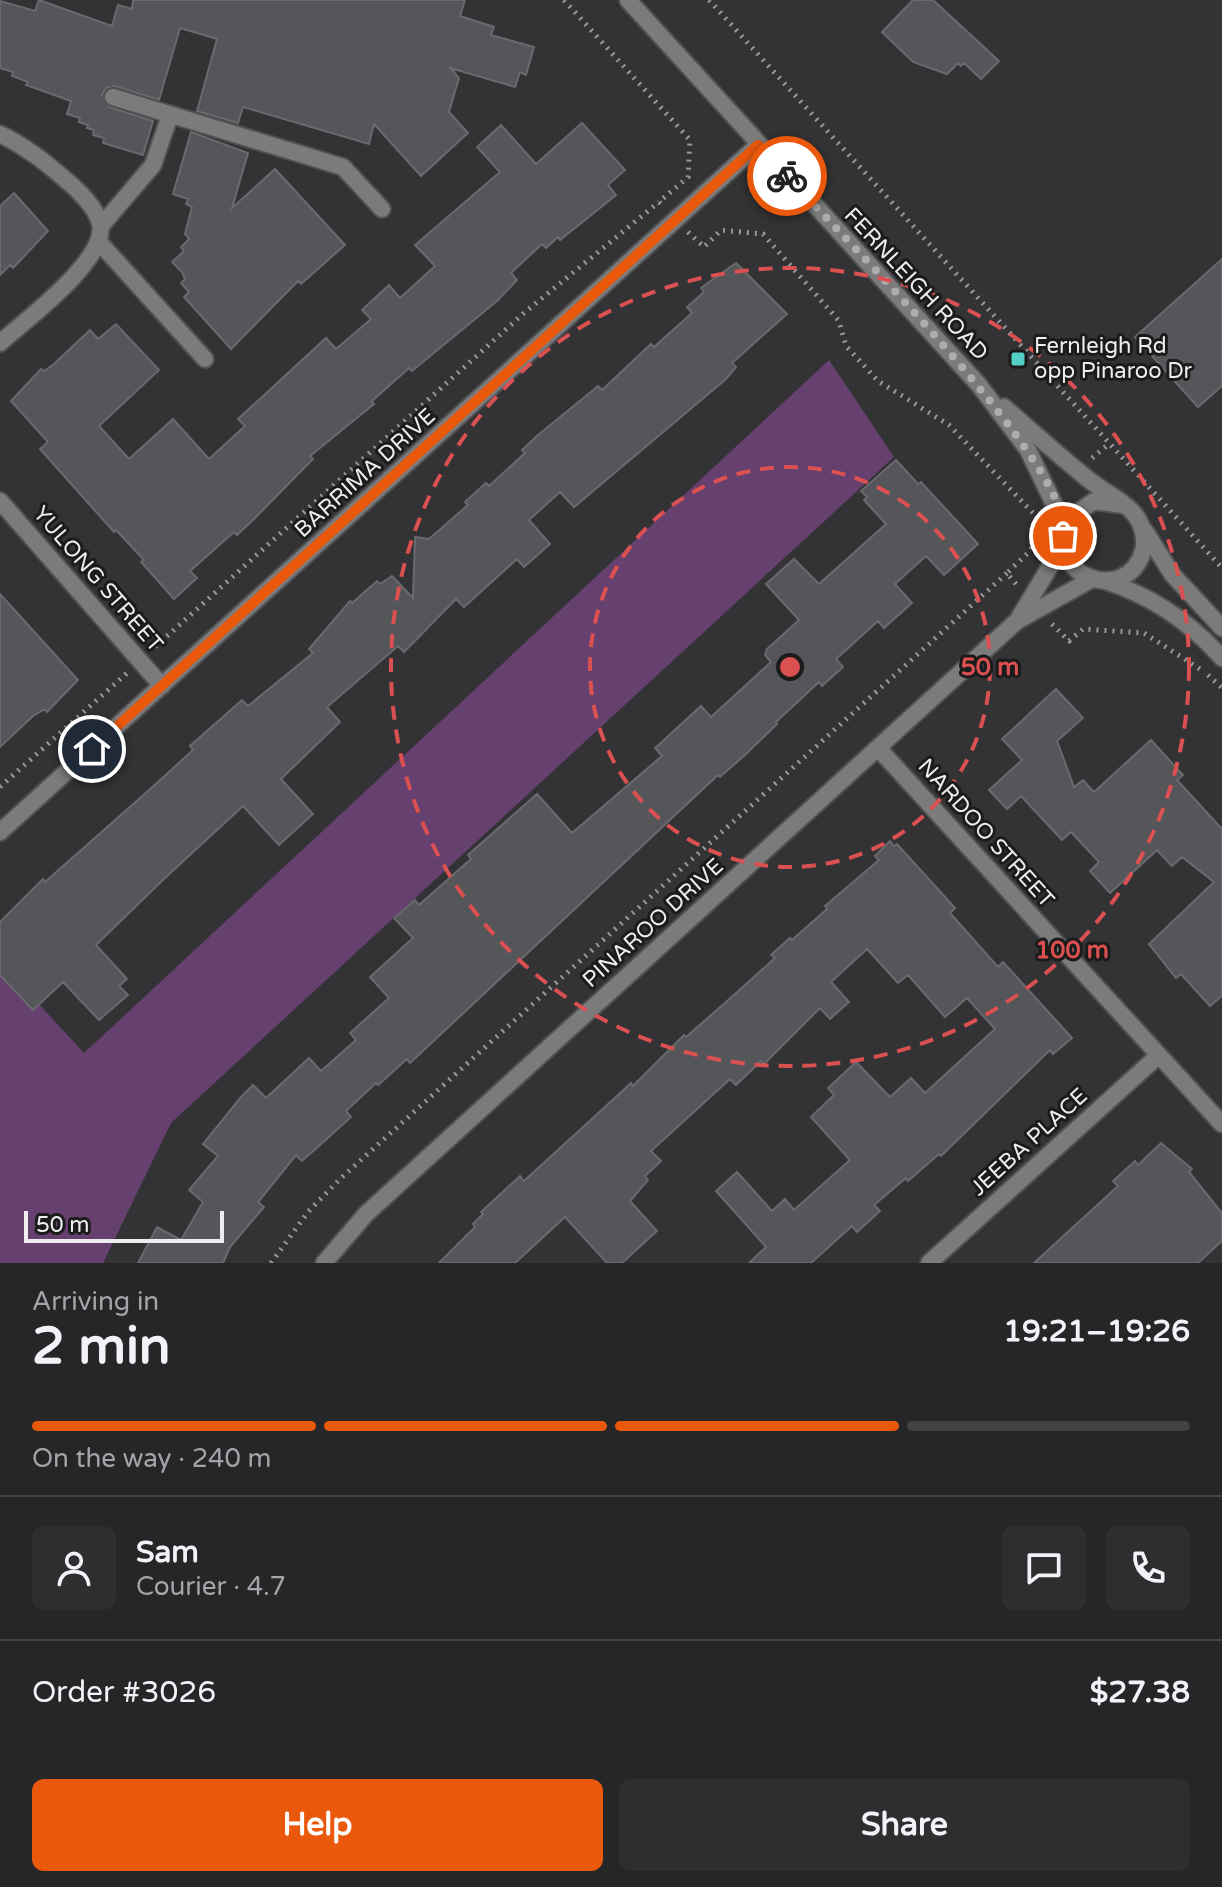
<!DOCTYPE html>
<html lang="en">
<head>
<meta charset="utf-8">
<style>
	:root { --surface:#262628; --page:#2e2e30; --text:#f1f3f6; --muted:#a4a5a8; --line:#424345; --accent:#ea580c }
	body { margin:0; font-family:"Varela Round",sans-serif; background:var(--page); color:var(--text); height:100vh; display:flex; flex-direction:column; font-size:30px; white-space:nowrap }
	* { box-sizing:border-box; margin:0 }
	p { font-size:26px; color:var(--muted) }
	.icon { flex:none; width:44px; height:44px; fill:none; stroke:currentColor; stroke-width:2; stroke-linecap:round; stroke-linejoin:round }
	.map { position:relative; height:1263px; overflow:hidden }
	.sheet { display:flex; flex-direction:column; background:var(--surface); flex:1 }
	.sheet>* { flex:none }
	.scale { position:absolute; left:24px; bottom:20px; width:200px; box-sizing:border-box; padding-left:8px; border:4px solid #eeeef0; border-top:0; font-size:22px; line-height:28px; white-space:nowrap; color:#eeeef0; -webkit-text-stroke:6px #1b1b1c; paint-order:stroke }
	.pin { position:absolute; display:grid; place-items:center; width:68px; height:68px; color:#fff; margin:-34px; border:4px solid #fff; border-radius:50%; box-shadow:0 2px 8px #0007 }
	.courier { position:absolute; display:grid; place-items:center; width:80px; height:80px; margin:-40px; border:6px solid #ea580c; border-radius:50%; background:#fff; color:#222; box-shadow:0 2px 10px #0007 }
	.head em { font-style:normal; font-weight:700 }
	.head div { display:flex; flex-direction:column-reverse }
	.head { display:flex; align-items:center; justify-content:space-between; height:136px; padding:0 32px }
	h1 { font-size:52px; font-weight:700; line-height:60px }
	.bar { display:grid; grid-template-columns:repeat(4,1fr); gap:12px 8px; align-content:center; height:96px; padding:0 32px }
	.bar i { height:10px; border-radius:6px; background:var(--line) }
	.bar .selected { background:var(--accent) }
	.bar p { grid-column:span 4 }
	.line { display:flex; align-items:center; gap:20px; padding:0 32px; border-top:2px solid var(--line) }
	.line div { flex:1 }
	.round { display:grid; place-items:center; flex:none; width:84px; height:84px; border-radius:12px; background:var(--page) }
	.primary-button { display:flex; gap:16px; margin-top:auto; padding:16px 32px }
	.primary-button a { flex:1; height:92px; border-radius:12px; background:var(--accent); color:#fff; font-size:32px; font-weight:700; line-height:92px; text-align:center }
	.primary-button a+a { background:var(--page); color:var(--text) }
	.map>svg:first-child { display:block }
</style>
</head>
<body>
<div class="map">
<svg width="1222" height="1263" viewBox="0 0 1222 1263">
	<rect width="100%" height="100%" fill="#333336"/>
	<path fill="#66406f" d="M829,360l65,97 -723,666 -68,140h-103v-301l84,91z"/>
	<path fill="#555659" stroke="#696a6d" stroke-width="2" d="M39,0l73,26 6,-21 14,4 1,-9h332l-5,16 34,11 -3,8 43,12 -8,28 -6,-3 -5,15 -65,-19 9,10 -10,34 19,21 -47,43 -47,-52 -5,20 -126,-37 -5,16 -41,-12 20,-72 -37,-11 -21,72 -44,-14 -9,2 -4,7 7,12 44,14 -10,34 -40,-12 1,-5 -11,-3 1,-5 -7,-2 1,-3 -9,-3 1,-4 -13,-4 4,-13 -45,-16 2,-3 -16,-6 1,-4 -13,-4v-67l35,10z
		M913,0h20l66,61 -18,18 -17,-16 -3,3 -3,-3 -11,11 -34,-12 -31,-30z
		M582,123l43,47 -17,15 8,10 -56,45 -2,-3 -12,11 -4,-4 -31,29 6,7 -20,21 -85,70 -3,-3 -37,33 2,3 -64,52 3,3 -60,61 -16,15 -3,-3 -44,39 7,7 -23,21 -33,-37 3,-2 -28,-30 -2,2 -74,-83 8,-7 -37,-41 30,-32 3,2 10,-7 36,-34 8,9 18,-15 43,46 -60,56 30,33 44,-40 36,40 36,-33 -7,-7 88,-81 10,11 35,-30 -9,-9 27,-25 11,13 35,-32 -20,-21 85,-73 -23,-25 24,-22 35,39z
		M191,132l57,21 -16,55 43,-39 70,76 -44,39 -3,-3 -67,68 -47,-52 5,-5 -8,-9 4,-4 -3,-7 -10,-10 12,-11 -3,-4 8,-8 -4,-5 7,-27 -6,-3 2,-5 -15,-5z
		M14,193l34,38 -35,37 -3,-3 -10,10v-69z
		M1222,259v127l-24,21 -63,-70z
		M736,263l51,51 -55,49 4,4 -10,12 -152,128 -14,-15 -31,28 21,24 -26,23 -7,-8 -53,48 -8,-8 -52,53 -6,-6 -71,61 13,15 -59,57 32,35 -34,31 -36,-39 -77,71 -70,68 31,34 -8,7 9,9 -29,25 -36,-38 -30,28 -33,-35v-53l43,-43 2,3 112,-99 36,-33 -3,-4 52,-46 6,6 65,-53 -4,-4 41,-48 2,2 25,-22 3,3 12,-8 21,22 2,-61 14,2 39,-34 -3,-3 21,-19 3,3 36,-33 -3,-3 16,-15 60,-49 4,4 49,-46 3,3 38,-34 -5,-6 17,-15 -3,-4z
		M896,460l22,24 3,-2 57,62 -34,31 -18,-19 -31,28 17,19 -28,25 -6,-7 -42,38 7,8 -21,19 -3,-4 -43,40 1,2 -31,30 -26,23 -2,-2 -308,288 -3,-4 -29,26 -2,-2 -30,28 5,6 -22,20 -27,24 -6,-6 -38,47 6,5 -34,40 -7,16h-85l19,-36 24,13 22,-38 -14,-12 29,-34 -15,-12 38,-47 12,-12 13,13 43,-40 12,13 35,-31 -6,-7 39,-35 -19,-21 43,-39 -19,-20 21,-18 4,5 52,-46 -3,-4 69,-61 35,39 90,-77 -7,-8 46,-42 10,11 60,-55 -6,-7 2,-6 32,-29 -33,-36 28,-25 25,25 67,-60 -22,-24 3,-3 -6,-6z
		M0,594l78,86 -31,32 -2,-3 -12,7 -33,31z
		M1056,689l27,29 -26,23 17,46 9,-7 11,12 57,-52 32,35 -6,5 45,49v167l-12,10 -29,-32 -5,4 -27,-34 65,-62 -32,-25 -10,9 -15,-16 -47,43 -20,-22 9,-9 -28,-30 -9,8 -41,-44 -14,13 -18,-19 33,-30 -20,-21z
		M890,841l4,5 3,-2 58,64 -5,5 48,54 5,-5 69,76 -19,16 -3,-4 -109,106 -2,-2 -31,27 -2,-3 -32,27 6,6 -23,21 -5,-6 -41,37h-62l17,-16 -50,-56 21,-19 35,39 13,-12 9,11 56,-50 -39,-43 23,-22 -6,-7 28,-26 34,35 21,-19 14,15 70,-64 -28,-31 -22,19 -37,-42 -10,8 -31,-34 -36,33 18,20 -19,17 -10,-11 -56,56 -3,-3 -25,24 -6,-6 -79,72 10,10 -16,15 3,4 -18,21 27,30 -35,32h-15l-42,-46 -50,46h-76l36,-36 -2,-3 10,-10 -2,-2 39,-36 4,5 107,-98 2,3 51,-51 2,2 48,-42 41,-37 -4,-3 19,-17 2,2 35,-31 -2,-3 54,-46 -4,-4z
		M1161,1143l31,26 -3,3 33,41v28l-24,22h-164l84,-77 -5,-5 22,-20 3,4z"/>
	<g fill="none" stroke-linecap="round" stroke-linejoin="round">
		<g stroke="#515154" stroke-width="20">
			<path id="minor" d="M113,97l230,70 39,42
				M0,134c25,12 45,28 66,46 13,11 29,26 34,43 9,36 -76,98 -100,120
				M101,226l52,-61 17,-50
				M99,242l106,117
				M0,501l162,185
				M878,748l344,376
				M0,832l758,-687
				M929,1263l230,-208"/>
		</g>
		<g stroke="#515154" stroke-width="20">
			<path id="tertiary" d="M628,0l351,385 49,65 37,77
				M1004,407c28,24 55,49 84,72 14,12 37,22 48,37 7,10 10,24 7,35 -16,56 -103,25 -73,-33l24,-17 29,4
				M1145,531l27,43 50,54
				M1105,581c47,15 84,40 117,77
				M1020,616l43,-71
				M324,1263l42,-49 651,-593 75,-42"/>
		</g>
		<path stroke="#99999c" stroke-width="5" stroke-dasharray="2 6" stroke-linecap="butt" d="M564,0l126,140 -2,37 -29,25 3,3
			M709,0l513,568
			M688,232l16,15 17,-17 42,4 76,87 7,25 32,35 71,44 84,88
			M1092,458l18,-15
			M1016,584l-9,-11 23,-22 11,-25
			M1052,624l17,17 14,-12 61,4 56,36
			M155,647l369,-334 135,-111
			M1208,675l14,13
			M0,787l127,-114
			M271,1263l37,-51 31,-32 668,-607"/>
		<use href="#minor" stroke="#7b7b7c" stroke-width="16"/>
		<use href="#tertiary" stroke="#7b7b7c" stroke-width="16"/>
	</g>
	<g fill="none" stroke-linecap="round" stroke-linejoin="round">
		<path stroke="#adadaf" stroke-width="8" stroke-dasharray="0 14.4" d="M787,176c50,55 291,295 276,360"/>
		<path stroke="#ea580c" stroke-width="10" d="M92,749l666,-604 29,31"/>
	</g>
	<g fill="none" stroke="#db5050" stroke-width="4" stroke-dasharray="14 10">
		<circle cx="790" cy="667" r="200"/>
		<circle cx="790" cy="667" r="399"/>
	</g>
	<rect fill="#55cec5" stroke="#1b1b1c" stroke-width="3" x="1010" y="351" width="16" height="16" rx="4"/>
	<g text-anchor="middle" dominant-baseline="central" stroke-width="6" stroke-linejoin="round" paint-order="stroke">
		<g font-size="22" fill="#eeeef0" stroke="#1b1b1c">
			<text transform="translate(916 284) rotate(47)">FERNLEIGH ROAD</text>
			<text transform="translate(365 473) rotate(-42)">BARRIMA DRIVE</text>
			<text transform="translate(98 579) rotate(49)">YULONG STREET</text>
			<text transform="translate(986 833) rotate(48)">NARDOO STREET</text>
			<text transform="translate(653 923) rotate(-42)">PINAROO DRIVE</text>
			<text transform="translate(1029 1142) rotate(-42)">JEEBA PLACE</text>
		</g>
		<g font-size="22" fill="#eeeef0" stroke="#1b1b1c" text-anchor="start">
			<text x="1034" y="346">Fernleigh Rd<tspan x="1034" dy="25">opp Pinaroo Dr</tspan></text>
		</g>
	</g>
	<circle cx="790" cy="667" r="12" fill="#db5050" stroke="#1b1b1c" stroke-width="4"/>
	<g font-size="24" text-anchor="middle" font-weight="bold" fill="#db5050" stroke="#1b1b1c" stroke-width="6" stroke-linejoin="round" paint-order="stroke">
		<text x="990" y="675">50 m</text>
		<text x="1072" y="958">100 m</text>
	</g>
</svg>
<div class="scale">50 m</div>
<div class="pin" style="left:1063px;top:536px;background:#ea580c"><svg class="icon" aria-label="bag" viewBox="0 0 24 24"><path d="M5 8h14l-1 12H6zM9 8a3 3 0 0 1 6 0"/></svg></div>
<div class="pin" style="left:92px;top:749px;background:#1f2937"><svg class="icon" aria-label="home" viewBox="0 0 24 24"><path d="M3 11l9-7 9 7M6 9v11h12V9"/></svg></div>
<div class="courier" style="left:787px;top:176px"><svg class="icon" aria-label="bike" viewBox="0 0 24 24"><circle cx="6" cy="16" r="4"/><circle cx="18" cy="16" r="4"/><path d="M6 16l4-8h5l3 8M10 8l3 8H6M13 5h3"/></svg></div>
</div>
<section class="sheet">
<div class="head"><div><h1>2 min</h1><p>Arriving in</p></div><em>19:21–19:26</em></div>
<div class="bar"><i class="selected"></i><i class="selected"></i><i class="selected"></i><i></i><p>On the way · 240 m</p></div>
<div class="line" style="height:144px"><a class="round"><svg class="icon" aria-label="person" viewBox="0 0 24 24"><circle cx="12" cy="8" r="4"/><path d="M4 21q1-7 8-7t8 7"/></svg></a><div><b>Sam</b><p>Courier · 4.7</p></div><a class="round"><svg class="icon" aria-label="chat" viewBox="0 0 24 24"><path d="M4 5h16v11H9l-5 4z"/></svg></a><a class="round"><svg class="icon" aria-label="phone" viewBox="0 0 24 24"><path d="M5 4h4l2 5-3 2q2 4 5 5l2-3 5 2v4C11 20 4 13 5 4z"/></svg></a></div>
<div class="line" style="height:104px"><div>Order #3026</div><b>$27.38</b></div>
<div class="primary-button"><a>Help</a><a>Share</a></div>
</section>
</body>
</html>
